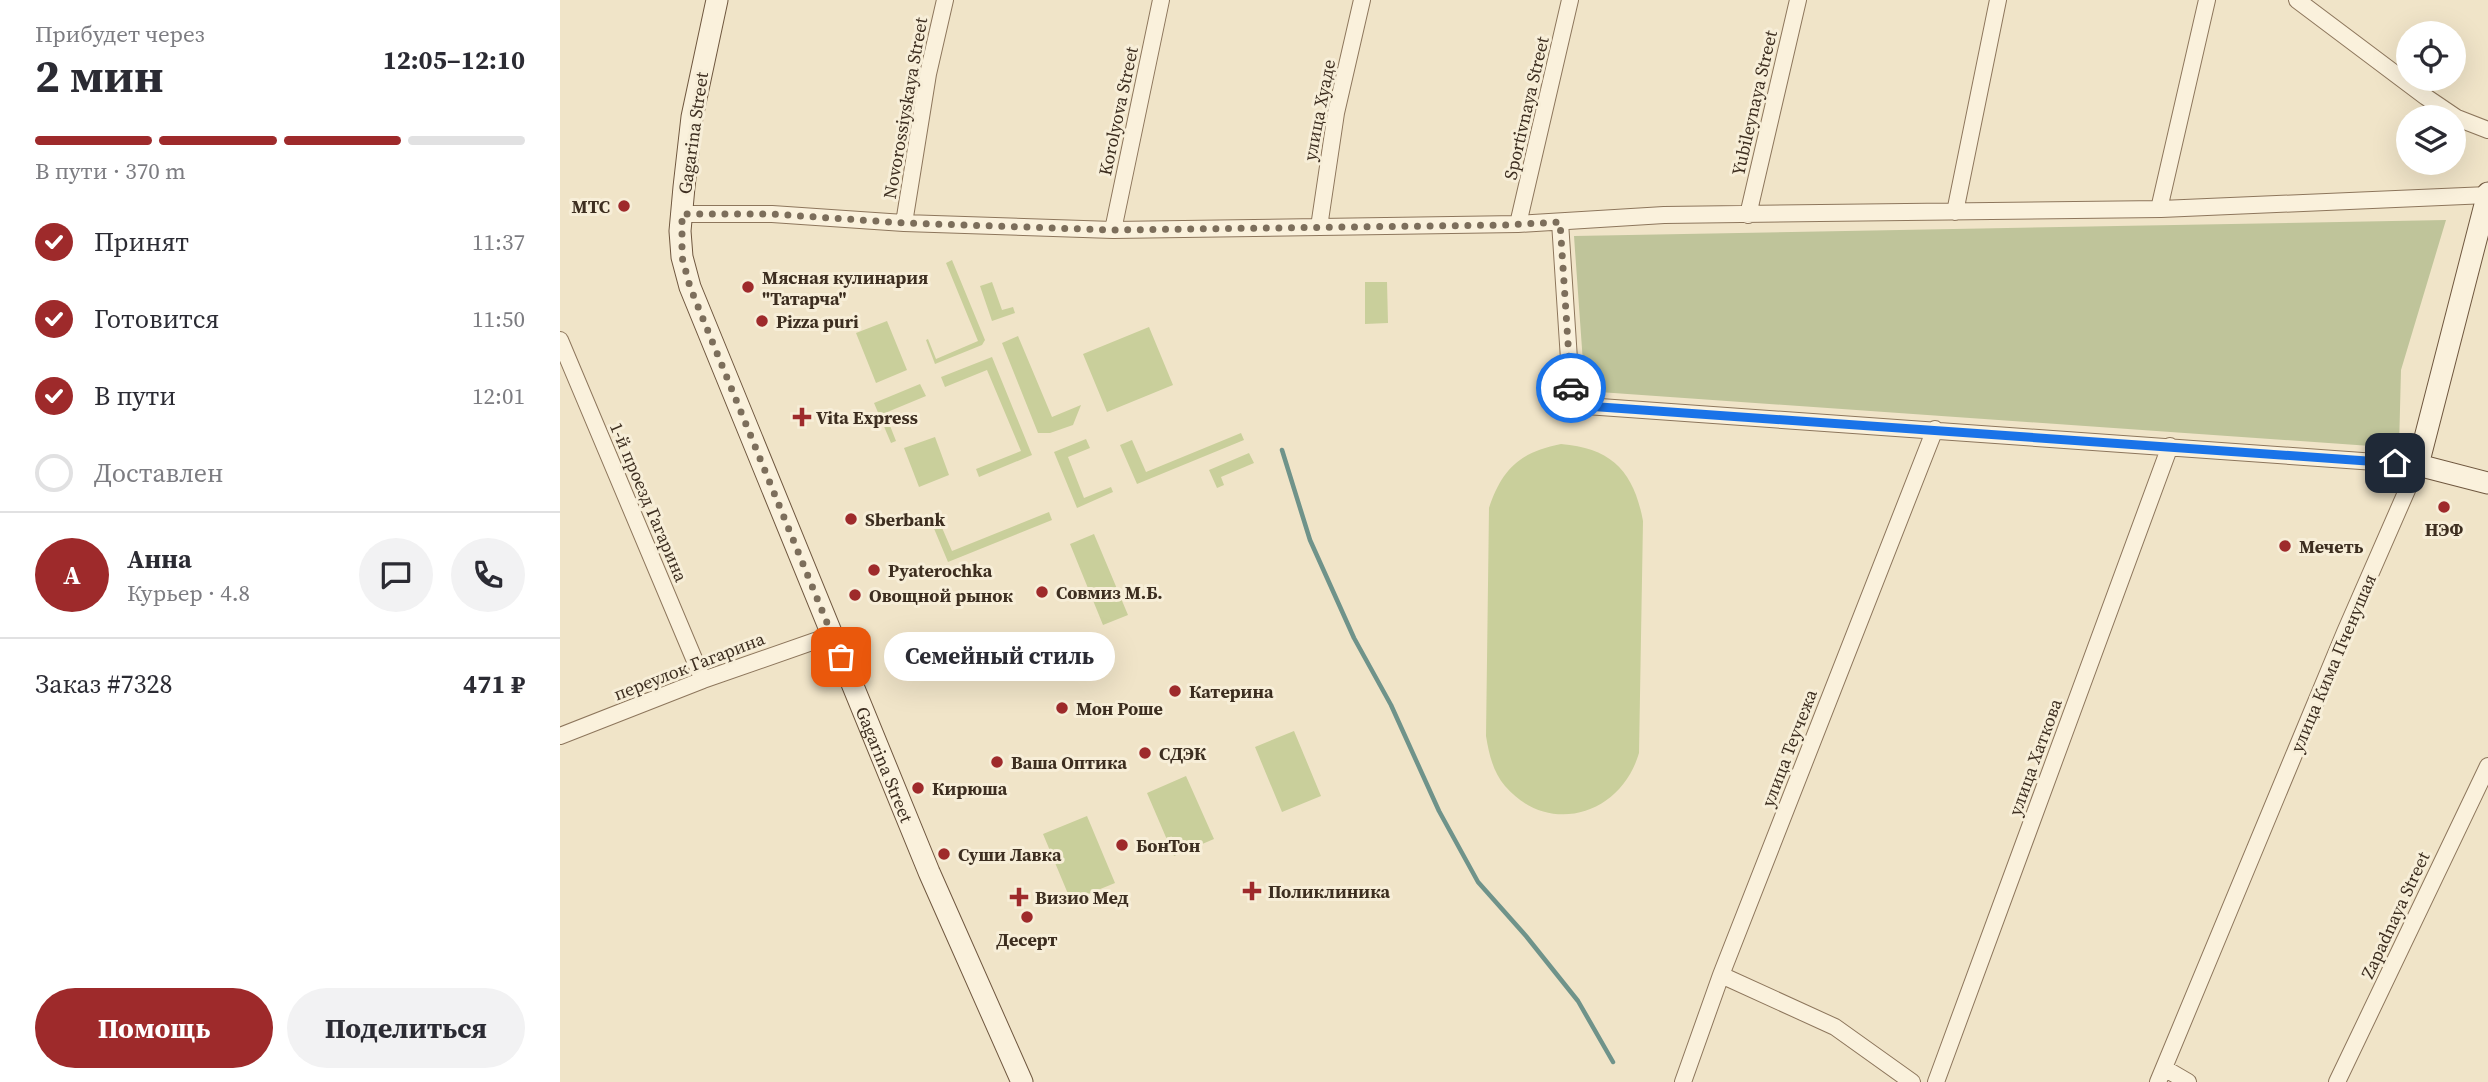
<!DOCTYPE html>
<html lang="ru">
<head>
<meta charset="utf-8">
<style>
	:root { --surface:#fff; --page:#f2f2f3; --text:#2b2b33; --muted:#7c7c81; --line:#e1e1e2; --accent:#9e2a2b }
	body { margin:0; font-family:"Source Serif 4",serif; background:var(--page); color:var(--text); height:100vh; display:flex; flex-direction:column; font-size:26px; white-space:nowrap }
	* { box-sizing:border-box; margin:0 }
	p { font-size:23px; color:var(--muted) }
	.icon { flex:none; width:38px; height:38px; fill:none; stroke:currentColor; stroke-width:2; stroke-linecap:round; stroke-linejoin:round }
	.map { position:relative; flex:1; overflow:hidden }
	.details { display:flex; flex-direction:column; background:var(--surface); width:560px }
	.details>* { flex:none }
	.fabs { position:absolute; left:1836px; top:21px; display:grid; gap:14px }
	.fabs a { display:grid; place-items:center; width:70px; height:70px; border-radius:50%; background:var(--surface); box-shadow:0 7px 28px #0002; font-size:35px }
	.pin { position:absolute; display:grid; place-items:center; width:60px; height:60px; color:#fff; margin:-30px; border-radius:14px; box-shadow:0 4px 10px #0006 }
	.courier { position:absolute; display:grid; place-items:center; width:70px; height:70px; margin:-35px; border:5px solid #1a73e8; border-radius:50%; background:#fff; color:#222; box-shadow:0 2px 9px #0007 }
	.bubble { position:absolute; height:49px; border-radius:24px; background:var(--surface); box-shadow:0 7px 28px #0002; font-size:23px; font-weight:700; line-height:49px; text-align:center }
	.head em { font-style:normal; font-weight:700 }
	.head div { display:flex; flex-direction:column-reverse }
	.head { display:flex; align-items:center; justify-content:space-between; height:119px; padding:0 35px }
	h1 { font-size:46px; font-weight:700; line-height:52px }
	.bar { display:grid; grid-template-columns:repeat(4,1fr); gap:10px 7px; align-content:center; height:84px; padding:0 35px }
	.bar i { height:9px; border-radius:5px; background:var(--line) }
	.bar .active { background:var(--accent) }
	.bar p { grid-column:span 4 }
	.line { display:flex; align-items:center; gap:18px; padding:0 35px; border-top:2px solid var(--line) }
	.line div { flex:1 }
	.round { display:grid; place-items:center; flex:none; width:74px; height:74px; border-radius:37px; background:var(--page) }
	ol { padding:0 35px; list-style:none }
	li { display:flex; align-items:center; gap:21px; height:77px }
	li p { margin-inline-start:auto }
	li .icon { padding:7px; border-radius:50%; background:var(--accent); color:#fff; stroke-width:4 }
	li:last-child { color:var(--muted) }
	li i { width:38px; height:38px; border:4px solid var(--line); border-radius:50% }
	.cta { display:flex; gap:14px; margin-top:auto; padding:14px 35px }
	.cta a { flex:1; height:80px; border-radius:42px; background:var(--accent); color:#fff; font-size:28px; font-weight:700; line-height:80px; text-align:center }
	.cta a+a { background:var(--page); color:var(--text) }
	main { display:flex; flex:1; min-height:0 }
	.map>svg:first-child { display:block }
</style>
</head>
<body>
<main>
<section class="details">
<div class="head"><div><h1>2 мин</h1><p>Прибудет через</p></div><em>12:05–12:10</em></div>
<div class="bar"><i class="active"></i><i class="active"></i><i class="active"></i><i></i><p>В пути · 370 m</p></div>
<ol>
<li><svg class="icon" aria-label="check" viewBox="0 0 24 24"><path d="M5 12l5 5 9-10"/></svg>Принят<p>11:37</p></li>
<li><svg class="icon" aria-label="check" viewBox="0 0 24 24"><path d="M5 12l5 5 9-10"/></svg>Готовится<p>11:50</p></li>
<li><svg class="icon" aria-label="check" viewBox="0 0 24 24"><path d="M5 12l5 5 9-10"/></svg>В пути<p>12:01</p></li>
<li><i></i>Доставлен</li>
</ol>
<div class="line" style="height:126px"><b class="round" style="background:var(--accent);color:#fff">А</b><div><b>Анна</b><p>Курьер · 4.8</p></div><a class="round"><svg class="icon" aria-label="chat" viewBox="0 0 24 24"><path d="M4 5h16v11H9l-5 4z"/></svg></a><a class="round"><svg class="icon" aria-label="phone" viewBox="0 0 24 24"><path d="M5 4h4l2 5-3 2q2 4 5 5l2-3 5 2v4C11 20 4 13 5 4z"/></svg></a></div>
<div class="line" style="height:91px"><div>Заказ #7328</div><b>471 ₽</b></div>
<div class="cta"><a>Помощь</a><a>Поделиться</a></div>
</section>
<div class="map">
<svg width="1928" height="1082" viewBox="0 0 1928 1082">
	<rect width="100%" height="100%" fill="#f0e4c8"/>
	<path fill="#c9cf9b" d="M392,260l33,80 -3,5 -47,19 -9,-24 2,-1 8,20 42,-18 -32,-78z
		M432,282l10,28 11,-3 2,6 -23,8 -12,-35z
		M805,282h22l1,41 -23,1z
		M327,321l20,49 -31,13 -20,-50z
		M589,327l24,58 -66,27 -24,-58z
		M458,336l34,81 29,-12 -8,20 -23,8h-12l-36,-90z
		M432,357l40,98 -53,22 -3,-8 45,-18 -34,-81 -42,17 -4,-10z
		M360,384l6,12 -41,17 11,28 -5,2 -17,-40z
		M681,433l3,7 -107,44 -17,-39 12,-5 14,32z
		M375,437l14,38 -30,12 -15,-39z
		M526,439l4,9 -22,9 16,41 27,-11 2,5 -36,16 -23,-56z
		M1001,444c51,4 73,28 82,77l-4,232c-18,62 -90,84 -134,33 -12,-14 -16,-32 -19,-50l3,-228c13,-39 31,-56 72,-64z
		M689,453l5,10 -33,14 3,8 -7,3 -8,-18z
		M489,512l3,8 -104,42 -18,-43 7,-3 15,35z
		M534,534l34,81 -25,10 -33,-81z
		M734,731l27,65 -39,16 -27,-65z
		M626,776l28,63 -40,17 -27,-63z
		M527,816l28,67 -44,18 -28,-67z"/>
	<path fill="#bfc49a" d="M1886,220l-45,150 -2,78 -814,-57 -11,-155z"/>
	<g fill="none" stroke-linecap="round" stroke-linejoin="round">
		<path stroke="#6f938a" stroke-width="4.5" d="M722,450l28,90 44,98 37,67 48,106 39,71 48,54 52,65 35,61"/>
		<g stroke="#8d765c" stroke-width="18">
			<path id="street" d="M1737,0l129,97 31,21 31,12
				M1599,209l48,-209
				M1395,212l43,-212
				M122,214h90l132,9 209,7 405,-6 146,-9 497,-6 327,-14
				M1188,215l50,-215
				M1000,222l12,183 846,60 -73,167 -187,450
				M344,223l24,-149 17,-74
				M958,224l52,-224
				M759,227l17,-114 26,-113
				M553,230l48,-230
				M0,340l143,340
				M0,736l143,-56 129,-45
				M1161,975l114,52 77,55
				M1604,1068l24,14
				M1123,1082l38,-107 214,-546
				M1376,1082l234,-636
				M1777,1082l151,-316"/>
		</g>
		<g stroke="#6f573f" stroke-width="23">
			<g id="secondary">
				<path id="s1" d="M157,0l-25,117 -8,70 -4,44 2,26 8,30 239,585 93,210"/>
				<path d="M1928,193l-70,272 70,18"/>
			</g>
		</g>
		<use href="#street" stroke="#faf1dc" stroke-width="16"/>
		<use href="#secondary" stroke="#faf1dc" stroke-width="21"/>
	</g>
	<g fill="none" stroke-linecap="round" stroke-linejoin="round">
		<path stroke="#7c6e5b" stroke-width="7" stroke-dasharray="0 12.6" d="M281,657l-151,-370 -8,-30v-43h90l132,9 209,7 393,-5 54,-3 11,166"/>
		<path stroke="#1a73e8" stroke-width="9" d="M1011,388l1,17 823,58"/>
	</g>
	<g fill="#9e2a2b" stroke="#f7eed8" stroke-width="2.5">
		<circle cx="64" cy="206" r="7"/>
		<circle cx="188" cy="287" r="7"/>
		<circle cx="202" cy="321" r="7"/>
		<path d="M238.5 406.5h7v7h7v7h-7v7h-7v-7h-7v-7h7z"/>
		<circle cx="1884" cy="507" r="7"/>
		<circle cx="291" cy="519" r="7"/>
		<circle cx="1725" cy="546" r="7"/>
		<circle cx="314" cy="570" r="7"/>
		<circle cx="482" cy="592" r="7"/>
		<circle cx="295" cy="595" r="7"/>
		<circle cx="615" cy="691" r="7"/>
		<circle cx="502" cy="708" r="7"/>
		<circle cx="585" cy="753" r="7"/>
		<circle cx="437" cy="762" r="7"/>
		<circle cx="358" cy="788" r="7"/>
		<circle cx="562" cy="845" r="7"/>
		<circle cx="384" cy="854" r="7"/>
		<path d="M688.5 880.5h7v7h7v7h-7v7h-7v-7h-7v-7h7z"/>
		<path d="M455.5 886.5h7v7h7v7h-7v7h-7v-7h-7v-7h7z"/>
		<circle cx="467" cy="917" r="7"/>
	</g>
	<g text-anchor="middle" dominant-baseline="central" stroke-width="6" stroke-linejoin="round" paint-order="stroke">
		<g font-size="18" fill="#3d2e20" stroke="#f7eed8">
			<text transform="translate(1194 103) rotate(-77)">Yubileynaya Street</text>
			<text transform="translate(345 108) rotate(-80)">Novorossiyskaya Street</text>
			<text transform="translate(966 108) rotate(-77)">Sportivnaya Street</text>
			<text transform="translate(759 110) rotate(-79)">улица Хуаде</text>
			<text transform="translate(558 111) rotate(-78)">Korolyova Street</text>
			<text transform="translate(133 133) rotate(-82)">Gagarina Street</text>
			<text transform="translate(89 502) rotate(67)">1-й проезд Гагарина</text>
			<text transform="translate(1773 663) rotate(-67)">улица Кима Пченушая</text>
			<text transform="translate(129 666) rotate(-21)">переулок Гагарина</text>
			<text transform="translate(1229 748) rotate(-69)">улица Теучежа</text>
			<text transform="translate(1475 757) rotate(-70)">улица Хаткова</text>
			<text stroke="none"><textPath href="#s1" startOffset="807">Gagarina Street</textPath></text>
			<text transform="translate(1835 915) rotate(-65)">Zapadnaya Street</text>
		</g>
		<g font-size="18" font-weight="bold" fill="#3d2e20" stroke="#f7eed8" text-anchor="start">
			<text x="50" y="206" text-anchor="end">МТС</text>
			<text x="202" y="277">Мясная кулинария<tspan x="202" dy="21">"Татарча"</tspan></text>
			<text x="216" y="321">Pizza puri</text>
			<text x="256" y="417">Vita Express</text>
			<text x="305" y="519">Sberbank</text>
			<text x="1884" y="529" text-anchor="middle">НЭФ</text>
			<text x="1739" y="546">Мечеть</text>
			<text x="328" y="570">Pyaterochka</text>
			<text x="496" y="592">Совмиз М.Б.</text>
			<text x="309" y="595">Овощной рынок</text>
			<text x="629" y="691">Катерина</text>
			<text x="516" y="708">Мон Роше</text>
			<text x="599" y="753">СДЭК</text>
			<text x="451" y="762">Ваша Оптика</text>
			<text x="372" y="788">Кирюша</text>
			<text x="576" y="845">БонТон</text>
			<text x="398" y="854">Суши Лавка</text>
			<text x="708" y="891">Поликлиника</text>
			<text x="475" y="897">Визио Мед</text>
			<text x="467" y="939" text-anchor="middle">Десерт</text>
		</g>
	</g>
</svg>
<div class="fabs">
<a><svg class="icon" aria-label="locate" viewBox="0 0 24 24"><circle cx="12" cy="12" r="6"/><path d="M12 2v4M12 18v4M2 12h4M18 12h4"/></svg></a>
<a><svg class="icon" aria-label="layers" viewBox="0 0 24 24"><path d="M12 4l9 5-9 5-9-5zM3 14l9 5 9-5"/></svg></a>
</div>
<div class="pin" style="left:281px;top:657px;background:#ea580c"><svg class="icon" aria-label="bag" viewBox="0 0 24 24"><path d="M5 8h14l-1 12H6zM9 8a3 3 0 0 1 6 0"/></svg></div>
<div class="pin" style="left:1835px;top:463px;background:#1f2937"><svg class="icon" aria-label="home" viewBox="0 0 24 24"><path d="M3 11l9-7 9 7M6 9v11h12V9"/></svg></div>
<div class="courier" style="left:1011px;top:388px"><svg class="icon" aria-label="car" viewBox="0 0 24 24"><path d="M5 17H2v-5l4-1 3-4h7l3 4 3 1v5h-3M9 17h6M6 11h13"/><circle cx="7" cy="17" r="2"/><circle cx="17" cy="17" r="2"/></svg></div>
<div class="bubble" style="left:324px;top:632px;width:231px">Семейный стиль</div>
</div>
</main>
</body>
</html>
